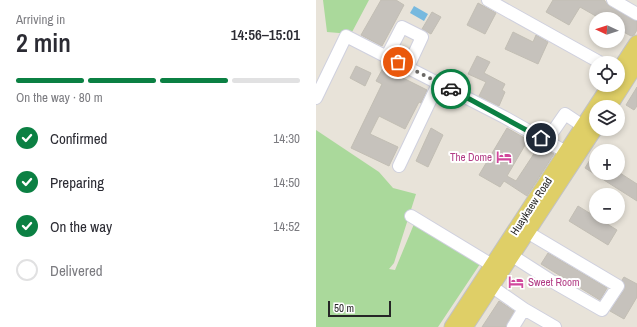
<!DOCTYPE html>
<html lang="en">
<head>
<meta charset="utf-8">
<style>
	:root { --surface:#fff; --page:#f7f7f7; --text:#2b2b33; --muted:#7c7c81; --line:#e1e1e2; --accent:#0b8043 }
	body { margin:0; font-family:"Archivo Narrow",sans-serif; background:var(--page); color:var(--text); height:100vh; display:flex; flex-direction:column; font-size:15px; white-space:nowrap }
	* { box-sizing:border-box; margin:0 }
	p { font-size:13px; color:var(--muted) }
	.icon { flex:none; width:22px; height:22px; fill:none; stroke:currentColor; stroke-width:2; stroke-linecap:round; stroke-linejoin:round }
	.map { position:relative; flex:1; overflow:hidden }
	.side { display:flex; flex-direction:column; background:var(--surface); width:316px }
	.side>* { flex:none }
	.needle { width:26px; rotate:274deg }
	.fabs { position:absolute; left:273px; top:12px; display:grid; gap:8px }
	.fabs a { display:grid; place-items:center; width:36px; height:36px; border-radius:50%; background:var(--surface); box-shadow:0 2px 6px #0003; font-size:20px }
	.scale { position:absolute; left:12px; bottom:10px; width:63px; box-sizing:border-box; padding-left:4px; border:2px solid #262626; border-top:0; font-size:11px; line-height:14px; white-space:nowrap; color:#262626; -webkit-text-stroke:3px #fff; paint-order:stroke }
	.pin { position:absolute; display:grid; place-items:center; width:34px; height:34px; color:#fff; margin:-17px; border:2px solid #fff; border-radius:50%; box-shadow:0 1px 4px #0007 }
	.courier { position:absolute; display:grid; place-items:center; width:40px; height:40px; margin:-20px; border:3px solid #0b8043; border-radius:50%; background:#fff; color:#222; box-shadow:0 1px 5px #0007 }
	.overview em { font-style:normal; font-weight:600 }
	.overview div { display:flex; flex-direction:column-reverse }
	.overview { display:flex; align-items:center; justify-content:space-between; height:68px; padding:0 16px }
	h1 { font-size:26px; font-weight:600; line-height:30px }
	.bar { display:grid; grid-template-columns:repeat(4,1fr); gap:6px 4px; align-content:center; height:48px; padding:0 16px }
	.bar i { height:5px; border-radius:3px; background:var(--line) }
	.bar .on { background:var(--accent) }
	.bar p { grid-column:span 4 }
	ol { padding:0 16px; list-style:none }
	li { display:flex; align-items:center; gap:12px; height:44px }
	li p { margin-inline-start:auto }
	li .icon { padding:4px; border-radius:50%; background:var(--accent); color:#fff; stroke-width:4 }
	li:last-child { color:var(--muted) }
	li i { width:22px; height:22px; border:2px solid var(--line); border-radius:50% }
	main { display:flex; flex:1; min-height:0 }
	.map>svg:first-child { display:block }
</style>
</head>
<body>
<main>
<section class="side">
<div class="overview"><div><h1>2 min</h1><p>Arriving in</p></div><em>14:56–15:01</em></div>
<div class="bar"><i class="on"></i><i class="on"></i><i class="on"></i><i></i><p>On the way · 80 m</p></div>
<ol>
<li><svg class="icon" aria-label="check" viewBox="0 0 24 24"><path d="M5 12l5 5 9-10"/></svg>Confirmed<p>14:30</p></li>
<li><svg class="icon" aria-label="check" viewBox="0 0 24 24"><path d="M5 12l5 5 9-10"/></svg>Preparing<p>14:50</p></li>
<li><svg class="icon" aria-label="check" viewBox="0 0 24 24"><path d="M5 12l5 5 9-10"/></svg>On the way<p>14:52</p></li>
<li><i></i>Delivered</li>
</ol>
</section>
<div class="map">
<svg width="321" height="327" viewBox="0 0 321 327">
	<rect width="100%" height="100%" fill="#e8e3d9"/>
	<path fill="#aad99b" d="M7,0h46l-18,34 -24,-2z
		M0,130l63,42 14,16 23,6 -22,69 -5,6 6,1 19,-46 66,40 -42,63h-122z"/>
	<path fill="#77b9df" d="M98,6l14,8 -4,7 -14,-8z"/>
	<path fill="#c6c2bc" stroke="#c2beb4" d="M65,0h15l8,5 -22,41 -21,-11z
		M237,0h51l5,6 28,15v9l-3,5 -3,1 -13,-7v-10h-17l-21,-12 -11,18 -23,-13z
		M162,3l18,10 -11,21 -18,-9z
		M116,12l9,5 -10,17 -9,-5z
		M197,32l20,10 3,-7 12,7 -10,22 -33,-15z
		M161,56l13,6 -6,11 21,11 -3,6 3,2 -6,14 -20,-10 7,-14 -18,-8z
		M40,66l15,7 -6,13 -15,-8z
		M67,68l44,22 -6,13 -2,-1 -14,27 -26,-13 -9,18 28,13 -9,19 -38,-18 31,-64 -6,-3z
		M321,87v19l-3,4 -8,-5z
		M115,128l12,7 -15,32 -12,-6z
		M191,128l21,12 -21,36 9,5 23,-35 15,8 -27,42 -23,-15 -4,6 -21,-12z
		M280,150v23h24l17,11v17l-52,-33z
		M262,206l39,24 -9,15 -39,-24z
		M232,253l59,35 -7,12 -59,-36z
		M308,277l13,7v13l-13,22 -14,-8 14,-21 1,-4 -3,-6z
		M183,301l15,10 -8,16h-24z"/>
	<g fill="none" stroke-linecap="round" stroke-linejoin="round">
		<g stroke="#cfd0de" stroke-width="14">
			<path id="minor" d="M172,0l113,63
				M297,0l24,14
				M71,56l15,-29 20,10 -14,30
				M0,98l30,-62 158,81 62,35
				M238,130l11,-16 18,12
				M83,166l40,-84
				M95,216l81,49
				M195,255l42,27 49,28 16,-24 -91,-54
				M175,286l33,23 31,18
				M197,327l11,-18"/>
		</g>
		<g stroke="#c2c2c2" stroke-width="17">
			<path id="major" d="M302,72l19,-29
				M293,107l28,-44
				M136,327l158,-242
				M149,327l131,-200"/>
		</g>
		<use href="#minor" stroke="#fff" stroke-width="12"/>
		<use href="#major" stroke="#dfcf67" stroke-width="15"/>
	</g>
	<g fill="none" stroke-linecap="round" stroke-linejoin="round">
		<path stroke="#6a6865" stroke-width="4" stroke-dasharray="0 7.2" d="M82,62l53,27"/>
		<path stroke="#0b8043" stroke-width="5" d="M135,89l90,49"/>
	</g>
	<defs>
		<g id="hotel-bare" transform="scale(1.2)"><path d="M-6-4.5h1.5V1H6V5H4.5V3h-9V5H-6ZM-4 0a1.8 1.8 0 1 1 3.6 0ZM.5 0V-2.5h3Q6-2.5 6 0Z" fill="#d1479c" stroke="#fff" stroke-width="2.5" paint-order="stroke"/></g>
	</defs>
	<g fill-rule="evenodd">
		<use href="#hotel-bare" x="188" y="157"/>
		<use href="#hotel-bare" x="200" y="282"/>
	</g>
	<g text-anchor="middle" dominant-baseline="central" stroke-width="4" stroke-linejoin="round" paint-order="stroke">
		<g font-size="11" fill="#b23c85" stroke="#fff" text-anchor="end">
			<text x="176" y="157">The Dome</text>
			<text x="212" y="282" text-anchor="start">Sweet Room</text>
		</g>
		<g font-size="11" fill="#262626" stroke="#fff">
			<text transform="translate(215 206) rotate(-57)">Huaykaew Road</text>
		</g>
	</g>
</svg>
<div class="fabs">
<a><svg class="needle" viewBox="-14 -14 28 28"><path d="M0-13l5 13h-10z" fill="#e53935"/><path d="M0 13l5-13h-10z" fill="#7c7c81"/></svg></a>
<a><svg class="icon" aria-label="locate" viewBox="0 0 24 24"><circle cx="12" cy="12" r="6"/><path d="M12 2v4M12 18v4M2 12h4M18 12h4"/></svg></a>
<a><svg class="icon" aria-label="layers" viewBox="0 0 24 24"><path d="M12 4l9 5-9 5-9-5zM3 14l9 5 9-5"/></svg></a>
<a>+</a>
<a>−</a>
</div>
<div class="scale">50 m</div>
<div class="pin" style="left:82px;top:62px;background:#ea580c"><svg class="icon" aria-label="bag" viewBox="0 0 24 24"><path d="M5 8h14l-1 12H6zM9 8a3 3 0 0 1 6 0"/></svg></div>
<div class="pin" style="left:225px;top:138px;background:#1f2937"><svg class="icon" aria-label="home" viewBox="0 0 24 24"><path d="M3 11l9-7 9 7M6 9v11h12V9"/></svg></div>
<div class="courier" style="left:135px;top:89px"><svg class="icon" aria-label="car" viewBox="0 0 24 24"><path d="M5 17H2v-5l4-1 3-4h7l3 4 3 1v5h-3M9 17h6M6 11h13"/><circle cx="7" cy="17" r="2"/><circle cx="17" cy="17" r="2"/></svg></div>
</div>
</main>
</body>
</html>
